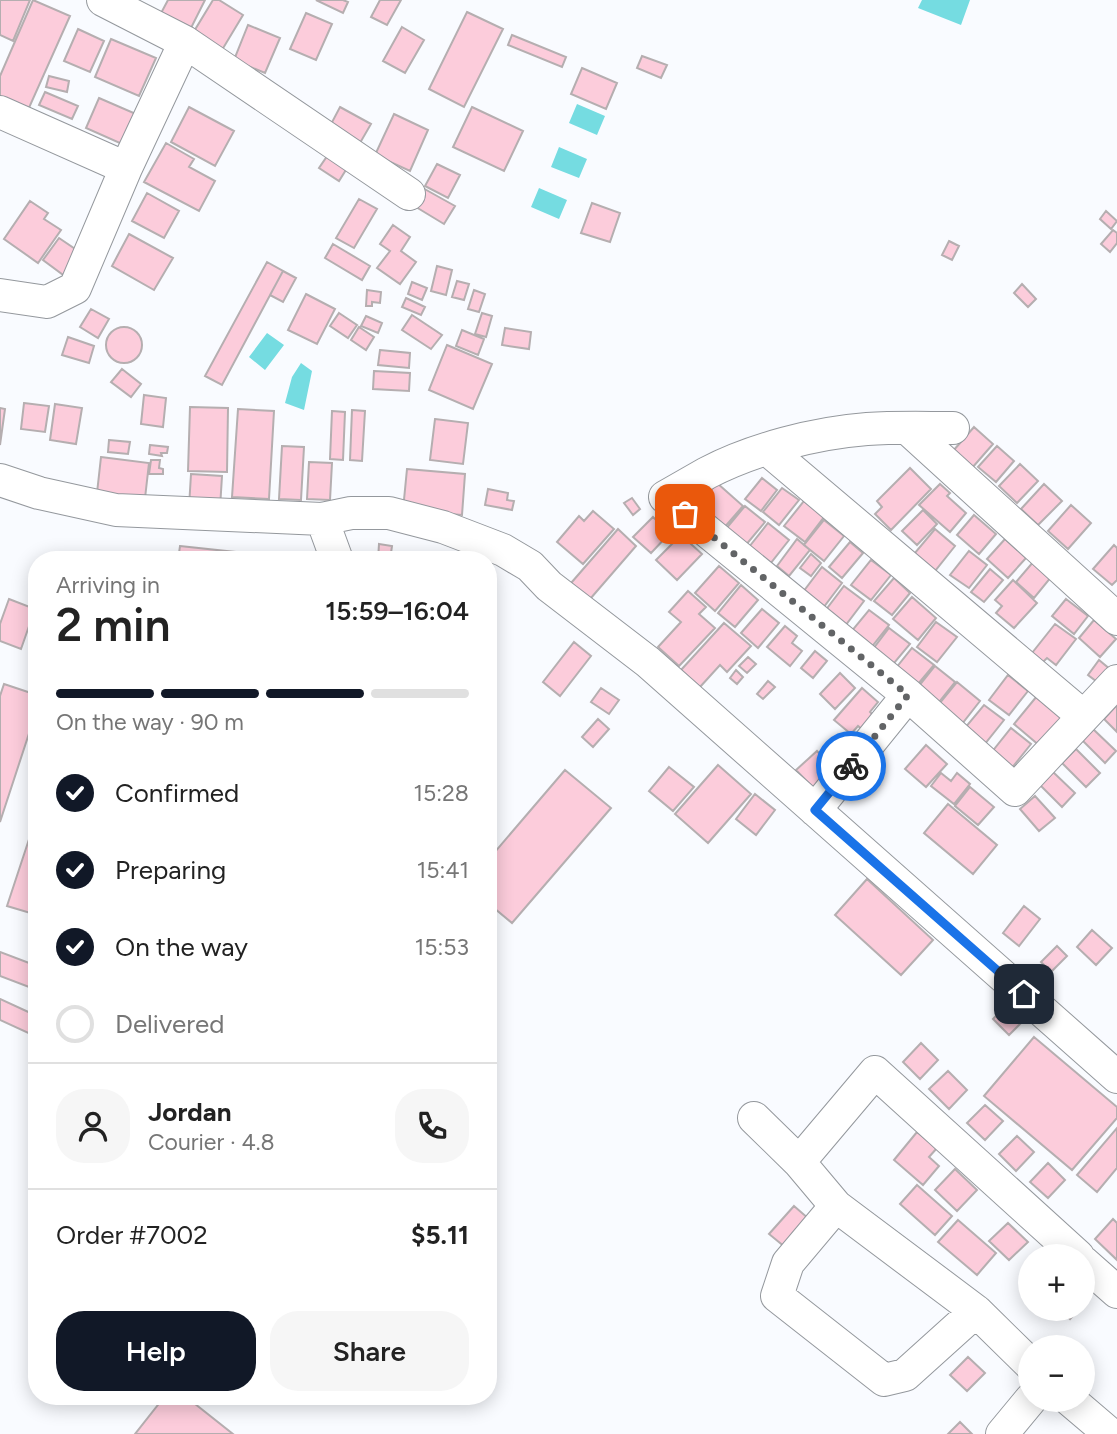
<!DOCTYPE html>
<html lang="en">
<head>
<meta charset="utf-8">
<style>
	:root { --surface:#fff; --page:#f6f6f6; --text:#222; --muted:#767676; --line:#e0e0e0; --accent:#111827 }
	body { margin:0; font-family:Figtree,sans-serif; background:var(--page); color:var(--text); height:100vh; display:flex; flex-direction:column; font-size:26px; white-space:nowrap }
	* { box-sizing:border-box; margin:0 }
	p { font-size:23px; color:var(--muted) }
	.icon { flex:none; width:38px; height:38px; fill:none; stroke:currentColor; stroke-width:2; stroke-linecap:round; stroke-linejoin:round }
	.map { position:relative; flex:1; overflow:hidden }
	.panel { position:absolute; left:28px; top:551px; width:469px; height:854px; display:flex; flex-direction:column; background:var(--surface); border-radius:28px; box-shadow:0 4px 18px #0003 }
	.panel>* { flex:none }
	.tools { position:absolute; left:1018px; top:1244px; display:grid; gap:14px }
	.tools a { display:grid; place-items:center; width:77px; height:77px; border-radius:50%; background:var(--surface); box-shadow:0 4px 18px #0003; font-size:35px }
	.pin { position:absolute; display:grid; place-items:center; width:60px; height:60px; color:#fff; margin:-30px; border-radius:14px; box-shadow:0 4px 10px #0006 }
	.courier { position:absolute; display:grid; place-items:center; width:70px; height:70px; margin:-35px; border:5px solid #1a73e8; border-radius:50%; background:#fff; color:#222; box-shadow:0 2px 9px #0007 }
	.head em { font-style:normal; font-weight:600 }
	.head div { display:flex; flex-direction:column-reverse }
	.head { display:flex; align-items:center; justify-content:space-between; height:119px; padding:0 28px }
	h1 { font-size:46px; font-weight:600; line-height:52px }
	.bar { display:grid; grid-template-columns:repeat(4,1fr); gap:10px 7px; align-content:center; height:84px; padding:0 28px }
	.bar i { height:9px; border-radius:5px; background:var(--line) }
	.bar .on { background:var(--accent) }
	.bar p { grid-column:span 4 }
	.line { display:flex; align-items:center; gap:18px; padding:0 28px; border-top:2px solid var(--line) }
	.line div { flex:1 }
	.round { display:grid; place-items:center; flex:none; width:74px; height:74px; border-radius:28px; background:var(--page) }
	ol { padding:0 28px; list-style:none }
	li { display:flex; align-items:center; gap:21px; height:77px }
	li p { margin-inline-start:auto }
	li .icon { padding:7px; border-radius:50%; background:var(--accent); color:#fff; stroke-width:4 }
	li:last-child { color:var(--muted) }
	li i { width:38px; height:38px; border:4px solid var(--line); border-radius:50% }
	.button { display:flex; gap:14px; margin-top:auto; padding:14px 28px }
	.button a { flex:1; height:80px; border-radius:28px; background:var(--accent); color:#fff; font-size:28px; font-weight:600; line-height:80px; text-align:center }
	.button a+a { background:var(--page); color:var(--text) }
	.map>svg:first-child { display:block }
</style>
</head>
<body>
<div class="map">
<svg width="1117" height="1434" viewBox="0 0 1117 1434">
	<rect width="100%" height="100%" fill="#f9fbff"/>
	<path fill="#75dce1" d="M922,0h48l-9,25 -43,-17z
		M577,104l28,12 -8,19 -28,-12z
		M559,147l28,12 -8,19 -28,-11z
		M539,188l28,12 -8,19 -28,-12z
		M267,333l17,12 -19,25 -16,-13z
		M301,363l11,8 -8,39 -19,-7 7,-26z"/>
	<path fill="#fcccdb" stroke="#b5aeb0" stroke-width="2" d="M0,0h30l-17,41 -13,-6z
		M33,0l37,16 -46,103 -24,-11v-32z
		M168,0h37l-15,30 -30,-15z
		M213,0h6l24,15 -21,35 -29,-17z
		M316,0h27l5,2 -5,11z
		M380,0h21l-14,25 -16,-8z
		M467,12l36,17 -39,78 -35,-18z
		M306,13l26,11 -16,36 -26,-11z
		M248,25l32,13 -15,35 -31,-13z
		M402,27l22,13 -19,33 -22,-12z
		M78,29l26,12 -14,31 -26,-11z
		M512,35l54,22 -4,10 -54,-22z
		M111,39l45,19 -17,38 -44,-19z
		M642,56l25,9 -6,13 -24,-10z
		M582,68l35,15 -11,26 -35,-15z
		M49,76l20,5 -2,11 -21,-5z
		M45,92l33,14 -6,13 -33,-14z
		M99,98l37,16 -14,30 -36,-16z
		M189,107l45,24 -19,35 -44,-24z
		M340,107l31,17 -11,19 -30,-17z
		M472,107l51,24 -19,40 -51,-24z
		M394,114l34,16 -18,41 -35,-16z
		M166,143l28,16 -5,8 26,14 -16,30 -55,-29z
		M330,152l19,13 -10,16 -20,-13z
		M437,164l23,11 -12,23 -23,-12z
		M421,187l34,19 -11,18 -33,-20z
		M147,193l32,18 -15,27 -32,-17z
		M359,199l18,10 -23,39 -18,-10z
		M30,201l18,12 -4,6 17,11 -23,33 -34,-24z
		M592,203l28,10 -10,29 -29,-9z
		M1106,211l11,10 -6,8 -11,-10z
		M393,225l17,12 -9,14 15,11 -16,22 -23,-16 13,-17 -10,-7z
		M1113,230l4,3v10l-7,9 -9,-8z
		M129,234l44,24 -19,32 -42,-24z
		M59,238l28,19 -17,23 -27,-20z
		M949,241l10,5 -7,14 -10,-5z
		M333,244l37,22 -8,14 -37,-22z
		M267,262l16,9 -61,114 -17,-9z
		M437,266l15,4 -6,25 -15,-4z
		M283,271l13,7 -13,24 -13,-7z
		M457,281l12,3 -5,16 -12,-3z
		M412,282l15,6 -5,12 -14,-6z
		M1022,284l14,15 -8,8 -14,-14z
		M367,290l14,2 -1,11 -8,-1v4h-6z
		M474,290l11,4 -6,18 -11,-3z
		M306,294l29,15 -18,35 -29,-14z
		M406,298l19,9 -4,8 -19,-8z
		M91,309l18,10 -11,19 -18,-11z
		M339,313l18,12 -9,13 -18,-12z
		M482,313l10,3 -6,21 -11,-3z
		M412,315l30,20 -11,14 -29,-19z
		M366,316l16,7 -4,10 -17,-7z
		M106 345a18 18 0 1 1 36 0a18 18 0 1 1-36 0Z
		M359,327l15,10 -8,13 -15,-10z
		M505,328l26,4 -2,17 -27,-4z
		M462,330l22,9 -6,16 -22,-9z
		M68,337l26,9 -5,17 -27,-8z
		M447,345l45,19 -19,45 -44,-19z
		M380,350l30,3 -1,15 -31,-3z
		M122,369l19,15 -10,13 -20,-15z
		M374,371l36,2 -1,18 -36,-2z
		M144,395l22,3 -3,29 -22,-3z
		M24,403l25,3 -4,26 -24,-3z
		M55,404l27,4 -6,36 -26,-4z
		M190,407l38,1 -1,64 -39,-1z
		M0,408l5,1 -5,36z
		M238,409l36,2 -5,88 -37,-2z
		M352,410l13,1 -3,50 -12,-1z
		M332,411l13,1 -2,48 -13,-1z
		M435,419l33,4 -5,41 -33,-4z
		M974,427l19,17 -21,24 -19,-17z
		M109,440l21,2 -2,12 -20,-2z
		M150,445l18,2 -1,6h-6l1,3 -13,-2z
		M282,446l22,1 -3,53 -22,-1z
		M997,446l17,15 -18,21 -18,-15z
		M101,457l48,6 -5,44 -48,-5z
		M151,460h9l-1,8 4,1v5h-14z
		M309,462l23,1 -2,37 -23,-1z
		M1020,464l18,17 -21,22 -18,-17z
		M910,468l21,21 -40,41 -16,-16 7,-7 -5,-6z
		M407,469l58,5 -3,41 -59,-5z
		M191,474l31,2 -2,32 -31,-1z
		M762,478l15,12 -16,21 -16,-12z
		M717,483l26,23 -20,23 -26,-23z
		M940,484l10,9 -3,3 19,17 -16,19 -31,-27z
		M1044,484l18,17 -24,24 -17,-16z
		M782,488l17,12 -20,25 -16,-13z
		M488,489l20,4 -1,7 7,1 -2,9 -27,-5z
		M632,498l8,11 -7,6 -9,-12z
		M804,501l20,16 -19,25 -21,-16z
		M1071,505l20,18 -23,26 -20,-18z
		M745,506l20,16 -20,24 -20,-16z
		M923,510l14,14 -20,21 -15,-14z
		M593,511l21,18 -31,35 -26,-22 22,-26 5,5z
		M974,515l22,19 -17,20 -22,-19z
		M653,517l17,16 -19,20 -18,-16z
		M824,520l20,16 -20,25 -20,-16z
		M768,523l21,17 -19,24 -21,-17z
		M618,529l18,17 -52,60 -19,-16z
		M935,529l20,17 -20,25 -21,-17z
		M681,535l21,19 -25,26 -21,-20z
		M797,539l13,11 -21,26 -12,-10z
		M1005,539l21,19 -18,20 -21,-19z
		M850,542l13,11 -21,25 -13,-11z
		M379,544l13,2 -2,14h-12z
		M1114,545l3,3v32l-5,5 -19,-16z
		M180,546l55,6 -1,8h-56z
		M969,551l18,14 -18,23 -19,-13z
		M811,554l10,9 -10,13 -11,-8z
		M871,560l20,15 -20,25 -20,-15z
		M1034,561l18,15 -18,22 -18,-16z
		M719,566l20,17 -24,28 -20,-18z
		M822,567l20,16 -19,25 -20,-16z
		M990,569l13,11 -19,22 -13,-10z
		M894,578l16,15 -18,22 -18,-14z
		M1013,580l24,23 -23,25 -18,-15 6,-7 -7,-6z
		M741,585l17,15 -23,27 -17,-14z
		M844,586l20,15 -19,25 -20,-15z
		M688,591l18,16 -7,7 16,14 -36,38 -21,-19 23,-25 -12,-10z
		M912,597l24,21 -18,22 -25,-21z
		M9,599l26,10 -14,40 -21,-8v-17z
		M1066,599l22,17 -14,18 -22,-18z
		M762,609l17,14 -21,25 -17,-15z
		M869,610l20,15 -19,24 -20,-16z
		M1094,620l22,19 -16,18 -21,-19z
		M936,622l21,15 -20,25 -20,-15z
		M724,623l27,23 -24,26 -7,-7 -20,22 -19,-17z
		M1055,624l21,15 -20,26 -9,-7 -4,4 -11,-9z
		M785,626l12,10 -5,7 10,8 -12,15 -23,-19z
		M889,628l21,16 -20,24 -20,-15z
		M574,642l17,14 -31,40 -17,-14z
		M912,648l22,17 -21,25 -21,-17z
		M815,651l12,10 -14,17 -12,-10z
		M748,657l8,7 -9,9 -8,-7z
		M1099,660l12,10 -11,14 -12,-9z
		M935,666l20,16 -20,25 -20,-16z
		M736,670l7,7 -6,7 -7,-6z
		M840,673l15,15 -20,21 -15,-15z
		M1008,675l20,16 -19,24 -20,-15z
		M768,681l7,6 -12,12 -6,-5z
		M957,682l23,19 -22,28 -24,-19z
		M4,684l33,11v14l-37,113v-126z
		M601,688l18,12 -10,14 -18,-12z
		M862,688l16,14 -8,10 5,5 -11,14 -6,-5 -7,8 -17,-14z
		M1037,696l26,21 -23,29 -26,-22z
		M984,705l20,15 -20,25 -20,-16z
		M1116,706l1,1v25l-13,-13z
		M598,719l11,10 -16,18 -11,-10z
		M1011,728l20,16 -20,25 -20,-16z
		M1093,729l23,22 -11,12 -23,-23z
		M926,745l21,19 -21,23 -21,-18z
		M1076,749l24,24 -14,14 -24,-24z
		M817,751l23,24 -21,19 -23,-24z
		M718,765l33,29 -43,49 -33,-29z
		M669,767l25,20 -21,24 -24,-20z
		M565,770l46,38 -99,115 -24,-20v-43z
		M1052,771l23,22 -13,14 -23,-23z
		M941,773l10,8 6,-8 13,11 -16,20 -23,-18z
		M970,787l24,20 -16,18 -23,-19z
		M755,794l20,16 -19,25 -20,-16z
		M1035,796l20,22 -16,13 -19,-22z
		M948,804l49,41 -24,29 -49,-41z
		M37,815v100l-30,-9z
		M867,879l66,61 -32,35 -66,-60z
		M1024,906l16,13 -21,27 -16,-13z
		M1092,930l20,18 -16,17 -19,-18z
		M1057,946l10,10 -16,16 -10,-10z
		M0,952l37,14v24l-37,-14z
		M0,999l37,17v21l-37,-17z
		M1004,1007l17,16 -12,12 -16,-16z
		M1034,1037l83,70v11l-45,52 -88,-74z
		M921,1043l17,17 -18,19 -17,-17z
		M948,1071l19,19 -18,19 -20,-20z
		M985,1105l18,16 -18,19 -18,-17z
		M1117,1128v40l-20,24 -20,-17z
		M917,1132l20,16 -8,9 10,9 -16,19 -29,-25z
		M1017,1136l17,16 -18,19 -17,-17z
		M1048,1163l17,17 -17,18 -18,-16z
		M955,1169l22,21 -20,21 -22,-21z
		M917,1185l35,31 -17,19 -35,-31z
		M794,1206l15,13 -24,28 -16,-13z
		M1113,1219l4,4v37l-22,-21z
		M958,1220l38,33 -19,22 -39,-33z
		M1008,1223l20,19 -19,18 -20,-19z
		M1083,1283l10,9 -10,12z
		M1059,1309h20l-9,10z
		M968,1357l17,16 -18,18 -17,-16z
		M165,1396h20l48,38h-98z
		M960,1422l12,12h-24z"/>
	<g fill="none" stroke-linecap="round" stroke-linejoin="round">
		<g stroke="#94989d" stroke-width="34">
			<path id="minor" d="M103,0l82,42 224,152
				M0,112l126,56
				M0,295l47,7 28,-14 51,-120 59,-126
				M907,428l210,191
				M953,428c-28,0 -57,-1 -86,1 -52,4 -114,20 -160,44 -14,8 -28,16 -42,24l243,198 107,95 102,-109
				M767,449l316,267
				M0,480l39,13 77,17 206,9 29,-6h38l54,14 60,23 27,16 19,20 99,76 469,415
				M322,519l15,41
				M815,810l93,-115
				M754,1118l45,44 37,44 140,105 55,54
				M799,1162l76,-90 203,184
				M836,1206l-48,57 -11,33 107,84 21,-5 71,-64
				M1083,1262l34,30
				M1070,1400l40,34
				M1002,1434l29,-35"/>
		</g>
		<use href="#minor" stroke="#fff" stroke-width="32"/>
	</g>
	<g fill="none" stroke-linecap="round" stroke-linejoin="round">
		<path stroke="#626466" stroke-width="7" stroke-dasharray="0 12.6" d="M685,514l223,181 -57,71"/>
		<path stroke="#1a73e8" stroke-width="9" d="M851,766l-36,44 209,184"/>
	</g>
</svg>
<div class="tools">
<a>+</a>
<a>−</a>
</div>
<div class="pin" style="left:685px;top:514px;background:#ea580c"><svg class="icon" aria-label="bag" viewBox="0 0 24 24"><path d="M5 8h14l-1 12H6zM9 8a3 3 0 0 1 6 0"/></svg></div>
<div class="pin" style="left:1024px;top:994px;background:#1f2937"><svg class="icon" aria-label="home" viewBox="0 0 24 24"><path d="M3 11l9-7 9 7M6 9v11h12V9"/></svg></div>
<div class="courier" style="left:851px;top:766px"><svg class="icon" aria-label="bike" viewBox="0 0 24 24"><circle cx="6" cy="16" r="4"/><circle cx="18" cy="16" r="4"/><path d="M6 16l4-8h5l3 8M10 8l3 8H6M13 5h3"/></svg></div>
<section class="panel">
<div class="head"><div><h1>2 min</h1><p>Arriving in</p></div><em>15:59–16:04</em></div>
<div class="bar"><i class="on"></i><i class="on"></i><i class="on"></i><i></i><p>On the way · 90 m</p></div>
<ol>
<li><svg class="icon" aria-label="check" viewBox="0 0 24 24"><path d="M5 12l5 5 9-10"/></svg>Confirmed<p>15:28</p></li>
<li><svg class="icon" aria-label="check" viewBox="0 0 24 24"><path d="M5 12l5 5 9-10"/></svg>Preparing<p>15:41</p></li>
<li><svg class="icon" aria-label="check" viewBox="0 0 24 24"><path d="M5 12l5 5 9-10"/></svg>On the way<p>15:53</p></li>
<li><i></i>Delivered</li>
</ol>
<div class="line" style="height:126px"><a class="round"><svg class="icon" aria-label="person" viewBox="0 0 24 24"><circle cx="12" cy="8" r="4"/><path d="M4 21q1-7 8-7t8 7"/></svg></a><div><b>Jordan</b><p>Courier · 4.8</p></div><a class="round"><svg class="icon" aria-label="phone" viewBox="0 0 24 24"><path d="M5 4h4l2 5-3 2q2 4 5 5l2-3 5 2v4C11 20 4 13 5 4z"/></svg></a></div>
<div class="line" style="height:91px"><div>Order #7002</div><b>$5.11</b></div>
<div class="button"><a>Help</a><a>Share</a></div>
</section>
</div>
</body>
</html>
